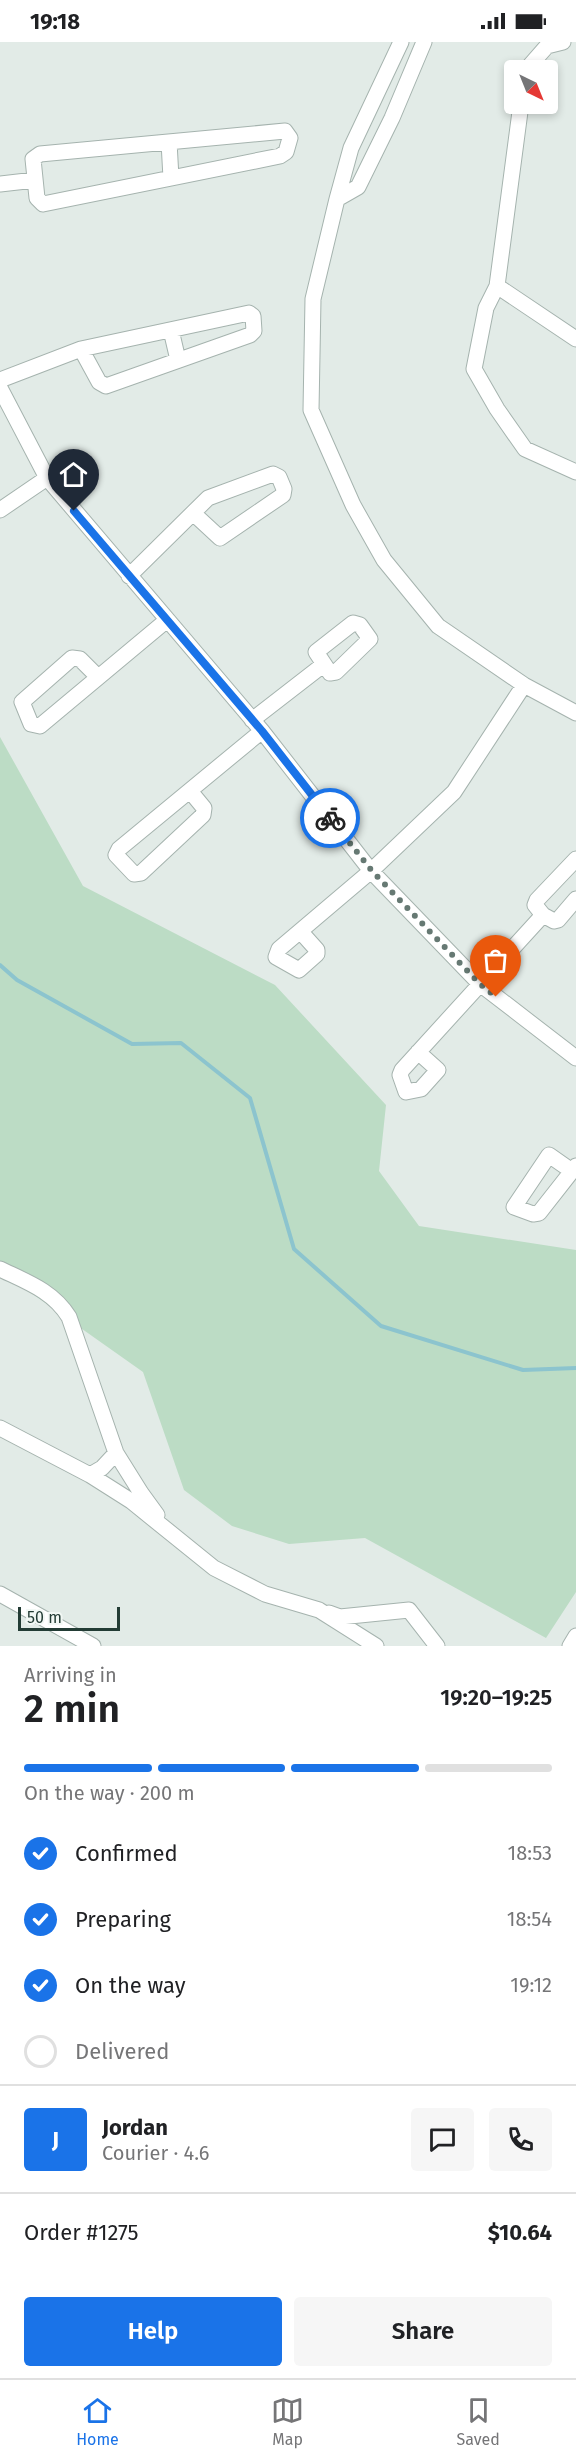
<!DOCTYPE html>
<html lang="en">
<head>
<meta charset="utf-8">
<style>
	:root { --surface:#fff; --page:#f6f6f6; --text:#202124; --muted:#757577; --line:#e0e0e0; --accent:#1a73e8 }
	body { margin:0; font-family:"Fira Sans",sans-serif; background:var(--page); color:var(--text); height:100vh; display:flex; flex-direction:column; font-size:22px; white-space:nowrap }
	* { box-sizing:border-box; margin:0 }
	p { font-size:20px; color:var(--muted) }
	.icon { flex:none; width:33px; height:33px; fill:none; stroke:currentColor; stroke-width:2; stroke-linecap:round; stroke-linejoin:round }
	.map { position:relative; height:1604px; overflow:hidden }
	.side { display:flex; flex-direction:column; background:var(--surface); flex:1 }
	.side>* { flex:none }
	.needle { width:39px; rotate:137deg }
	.controls { position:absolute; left:504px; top:18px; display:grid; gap:12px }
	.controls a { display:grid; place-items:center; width:54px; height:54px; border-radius:6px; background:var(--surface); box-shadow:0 3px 9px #0003; font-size:30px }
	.scale { position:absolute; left:18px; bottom:15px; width:102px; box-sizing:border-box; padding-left:6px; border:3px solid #233c35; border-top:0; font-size:16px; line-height:21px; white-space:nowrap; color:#233c35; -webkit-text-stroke:4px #f2f8f5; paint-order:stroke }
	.pin { position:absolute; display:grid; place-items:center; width:51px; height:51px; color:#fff; margin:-62px -26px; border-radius:50% 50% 50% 0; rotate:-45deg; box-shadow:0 0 6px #0007 }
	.pin .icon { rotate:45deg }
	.courier { position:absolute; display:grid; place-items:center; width:60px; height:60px; margin:-30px; border:4px solid #1a73e8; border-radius:50%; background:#fff; color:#222; box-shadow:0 2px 8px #0007 }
	.head em { font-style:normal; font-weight:600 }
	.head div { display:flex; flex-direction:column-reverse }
	.head { display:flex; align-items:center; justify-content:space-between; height:102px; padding:0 24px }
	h1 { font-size:39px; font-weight:600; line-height:45px }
	.bar { display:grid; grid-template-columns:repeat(4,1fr); gap:9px 6px; align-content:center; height:72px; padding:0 24px }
	.bar i { height:8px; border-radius:4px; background:var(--line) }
	.bar .current { background:var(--accent) }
	.bar p { grid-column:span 4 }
	.line { display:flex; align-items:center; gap:15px; padding:0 24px; border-top:2px solid var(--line) }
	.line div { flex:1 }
	.round { display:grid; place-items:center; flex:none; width:63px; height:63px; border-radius:6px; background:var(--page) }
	ol { padding:0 24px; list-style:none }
	li { display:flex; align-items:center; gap:18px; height:66px }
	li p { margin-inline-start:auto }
	li .icon { padding:6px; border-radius:50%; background:var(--accent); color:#fff; stroke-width:4 }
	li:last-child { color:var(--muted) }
	li i { width:33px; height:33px; border:3px solid var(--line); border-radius:50% }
	.action { display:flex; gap:12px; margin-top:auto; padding:12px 24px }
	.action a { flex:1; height:69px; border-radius:6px; background:var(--accent); color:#fff; font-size:24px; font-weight:600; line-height:69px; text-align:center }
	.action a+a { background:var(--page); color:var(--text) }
	.status { display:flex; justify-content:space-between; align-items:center; height:42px; padding:0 30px; background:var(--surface); direction:ltr }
	.status svg { height:16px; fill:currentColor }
	.dock { display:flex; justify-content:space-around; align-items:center; height:84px; border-top:2px solid var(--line); background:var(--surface); font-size:16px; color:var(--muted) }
	.dock a { display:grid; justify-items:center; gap:3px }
	.dock .current { color:var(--accent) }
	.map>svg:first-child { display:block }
</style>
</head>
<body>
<div class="status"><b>19:18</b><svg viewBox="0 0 49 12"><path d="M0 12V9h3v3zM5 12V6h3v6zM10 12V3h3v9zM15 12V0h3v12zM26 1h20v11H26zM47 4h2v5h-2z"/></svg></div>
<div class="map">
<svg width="576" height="1604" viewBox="0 0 576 1604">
	<rect width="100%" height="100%" fill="#e2ebe7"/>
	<path fill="#bcdcc5" d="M0,695l83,149 192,99 111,120 -7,66 40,55 157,24v342l-30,46 -181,-100 -76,6 -57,-18 -48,-36 -41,-118 -143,-101z"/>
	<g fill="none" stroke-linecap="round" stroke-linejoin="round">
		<path stroke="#8cc4ce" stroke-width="4" d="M0,923l17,15 115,64 49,-1 69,55 44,151 87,77 142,44 53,-2"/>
		<g stroke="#a5b3ae" stroke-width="17">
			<path id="minor" d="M401,0l-50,106 -14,51 -24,100 -2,111 42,95 31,55 54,66 86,59 52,28
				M526,28l21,-24 16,-4
				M521,62l-24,182 -11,22 -12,61 23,40 28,40 51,23
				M285,89l5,7 -4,14 -6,4 -237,48 -6,-6 -4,-39 7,-5z
				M169,100l2,36
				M0,142l35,-4
				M337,157l21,-12 34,-69 32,-76
				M497,244l79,53
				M171,288l7,30
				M0,338l81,-31 168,-36 4,3 1,15 -4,4 -144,51 -7,-4 -18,-33
				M0,346l47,90 215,253 109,140 109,113 96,74
				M0,468l47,-32
				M129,534l79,-78 65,-24 6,3 5,12 -1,6 -63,43 -27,-25
				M353,581l7,2 10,14 -34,33 -6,1 -14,-21z
				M98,635l-18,-18 -8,-1 -50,44 9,22 9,2 127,-106
				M252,678l71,-55
				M190,749l14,17 -1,7 -62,58 -7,1 -18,-19 3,-6 143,-118
				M576,817l-39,41 -2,5 8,10 11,6 4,-1 18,-21
				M300,889l17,19v4l-18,16 -23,-13 3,-8 92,-78 83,-79 70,-107
				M418,1010l20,18 -17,19 -15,3 -6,-17 2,-5 141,-155
				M572,1129l-23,-16 -35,52 19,7 6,-1 37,-47
				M0,1227c27,13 53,22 69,48l47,136 25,40 16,22
				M0,1386l90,47 41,26 83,67 51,26 54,16 57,36
				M90,1433l12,-7 14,-15
				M0,1552l93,52
				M329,1571l11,4 69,-7 28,36
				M570,1604l6,-10"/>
		</g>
		<use href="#minor" stroke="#fff" stroke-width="15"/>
	</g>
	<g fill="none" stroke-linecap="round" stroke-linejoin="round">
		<path stroke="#667973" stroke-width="6" stroke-dasharray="0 10.8" d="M330,776l42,53 108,113 16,13"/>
		<path stroke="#1a73e8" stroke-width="8" d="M74,469l188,220 68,87"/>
	</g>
</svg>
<div class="controls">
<a><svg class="needle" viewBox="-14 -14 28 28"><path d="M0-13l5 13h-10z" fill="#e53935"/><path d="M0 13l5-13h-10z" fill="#757577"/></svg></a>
</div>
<div class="scale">50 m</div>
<div class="pin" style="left:496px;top:955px;background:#ea580c"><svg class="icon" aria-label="bag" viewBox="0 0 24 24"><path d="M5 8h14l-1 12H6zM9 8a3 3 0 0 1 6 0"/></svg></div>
<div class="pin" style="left:74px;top:469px;background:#1f2937"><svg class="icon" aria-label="home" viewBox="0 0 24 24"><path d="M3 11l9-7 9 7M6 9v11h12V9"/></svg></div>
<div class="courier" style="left:330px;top:776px"><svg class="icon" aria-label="bike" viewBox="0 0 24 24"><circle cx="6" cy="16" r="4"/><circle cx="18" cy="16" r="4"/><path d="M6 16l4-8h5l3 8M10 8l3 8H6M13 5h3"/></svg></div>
</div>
<section class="side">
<div class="head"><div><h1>2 min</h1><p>Arriving in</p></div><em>19:20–19:25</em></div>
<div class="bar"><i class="current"></i><i class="current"></i><i class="current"></i><i></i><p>On the way · 200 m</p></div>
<ol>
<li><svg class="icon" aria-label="check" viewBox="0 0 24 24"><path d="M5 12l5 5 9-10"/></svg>Confirmed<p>18:53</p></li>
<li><svg class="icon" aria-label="check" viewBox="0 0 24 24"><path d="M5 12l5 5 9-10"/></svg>Preparing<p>18:54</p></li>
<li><svg class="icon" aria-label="check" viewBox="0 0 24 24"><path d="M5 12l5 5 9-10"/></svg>On the way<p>19:12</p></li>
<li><i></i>Delivered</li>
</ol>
<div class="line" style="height:108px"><b class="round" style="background:var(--accent);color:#fff">J</b><div><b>Jordan</b><p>Courier · 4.6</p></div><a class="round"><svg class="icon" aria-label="chat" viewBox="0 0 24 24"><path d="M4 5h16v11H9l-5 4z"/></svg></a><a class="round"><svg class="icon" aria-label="phone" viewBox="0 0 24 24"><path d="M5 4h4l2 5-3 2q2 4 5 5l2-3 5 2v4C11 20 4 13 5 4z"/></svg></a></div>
<div class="line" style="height:78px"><div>Order #1275</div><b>$10.64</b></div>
<div class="action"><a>Help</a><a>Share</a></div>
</section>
<nav class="dock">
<a class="current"><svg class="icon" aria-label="home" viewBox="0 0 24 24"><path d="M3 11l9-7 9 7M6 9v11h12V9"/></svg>Home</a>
<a><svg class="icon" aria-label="map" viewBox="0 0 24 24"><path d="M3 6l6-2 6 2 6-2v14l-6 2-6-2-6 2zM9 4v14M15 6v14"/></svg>Map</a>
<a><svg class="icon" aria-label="saved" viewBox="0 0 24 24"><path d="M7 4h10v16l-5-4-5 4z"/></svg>Saved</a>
</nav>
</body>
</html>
